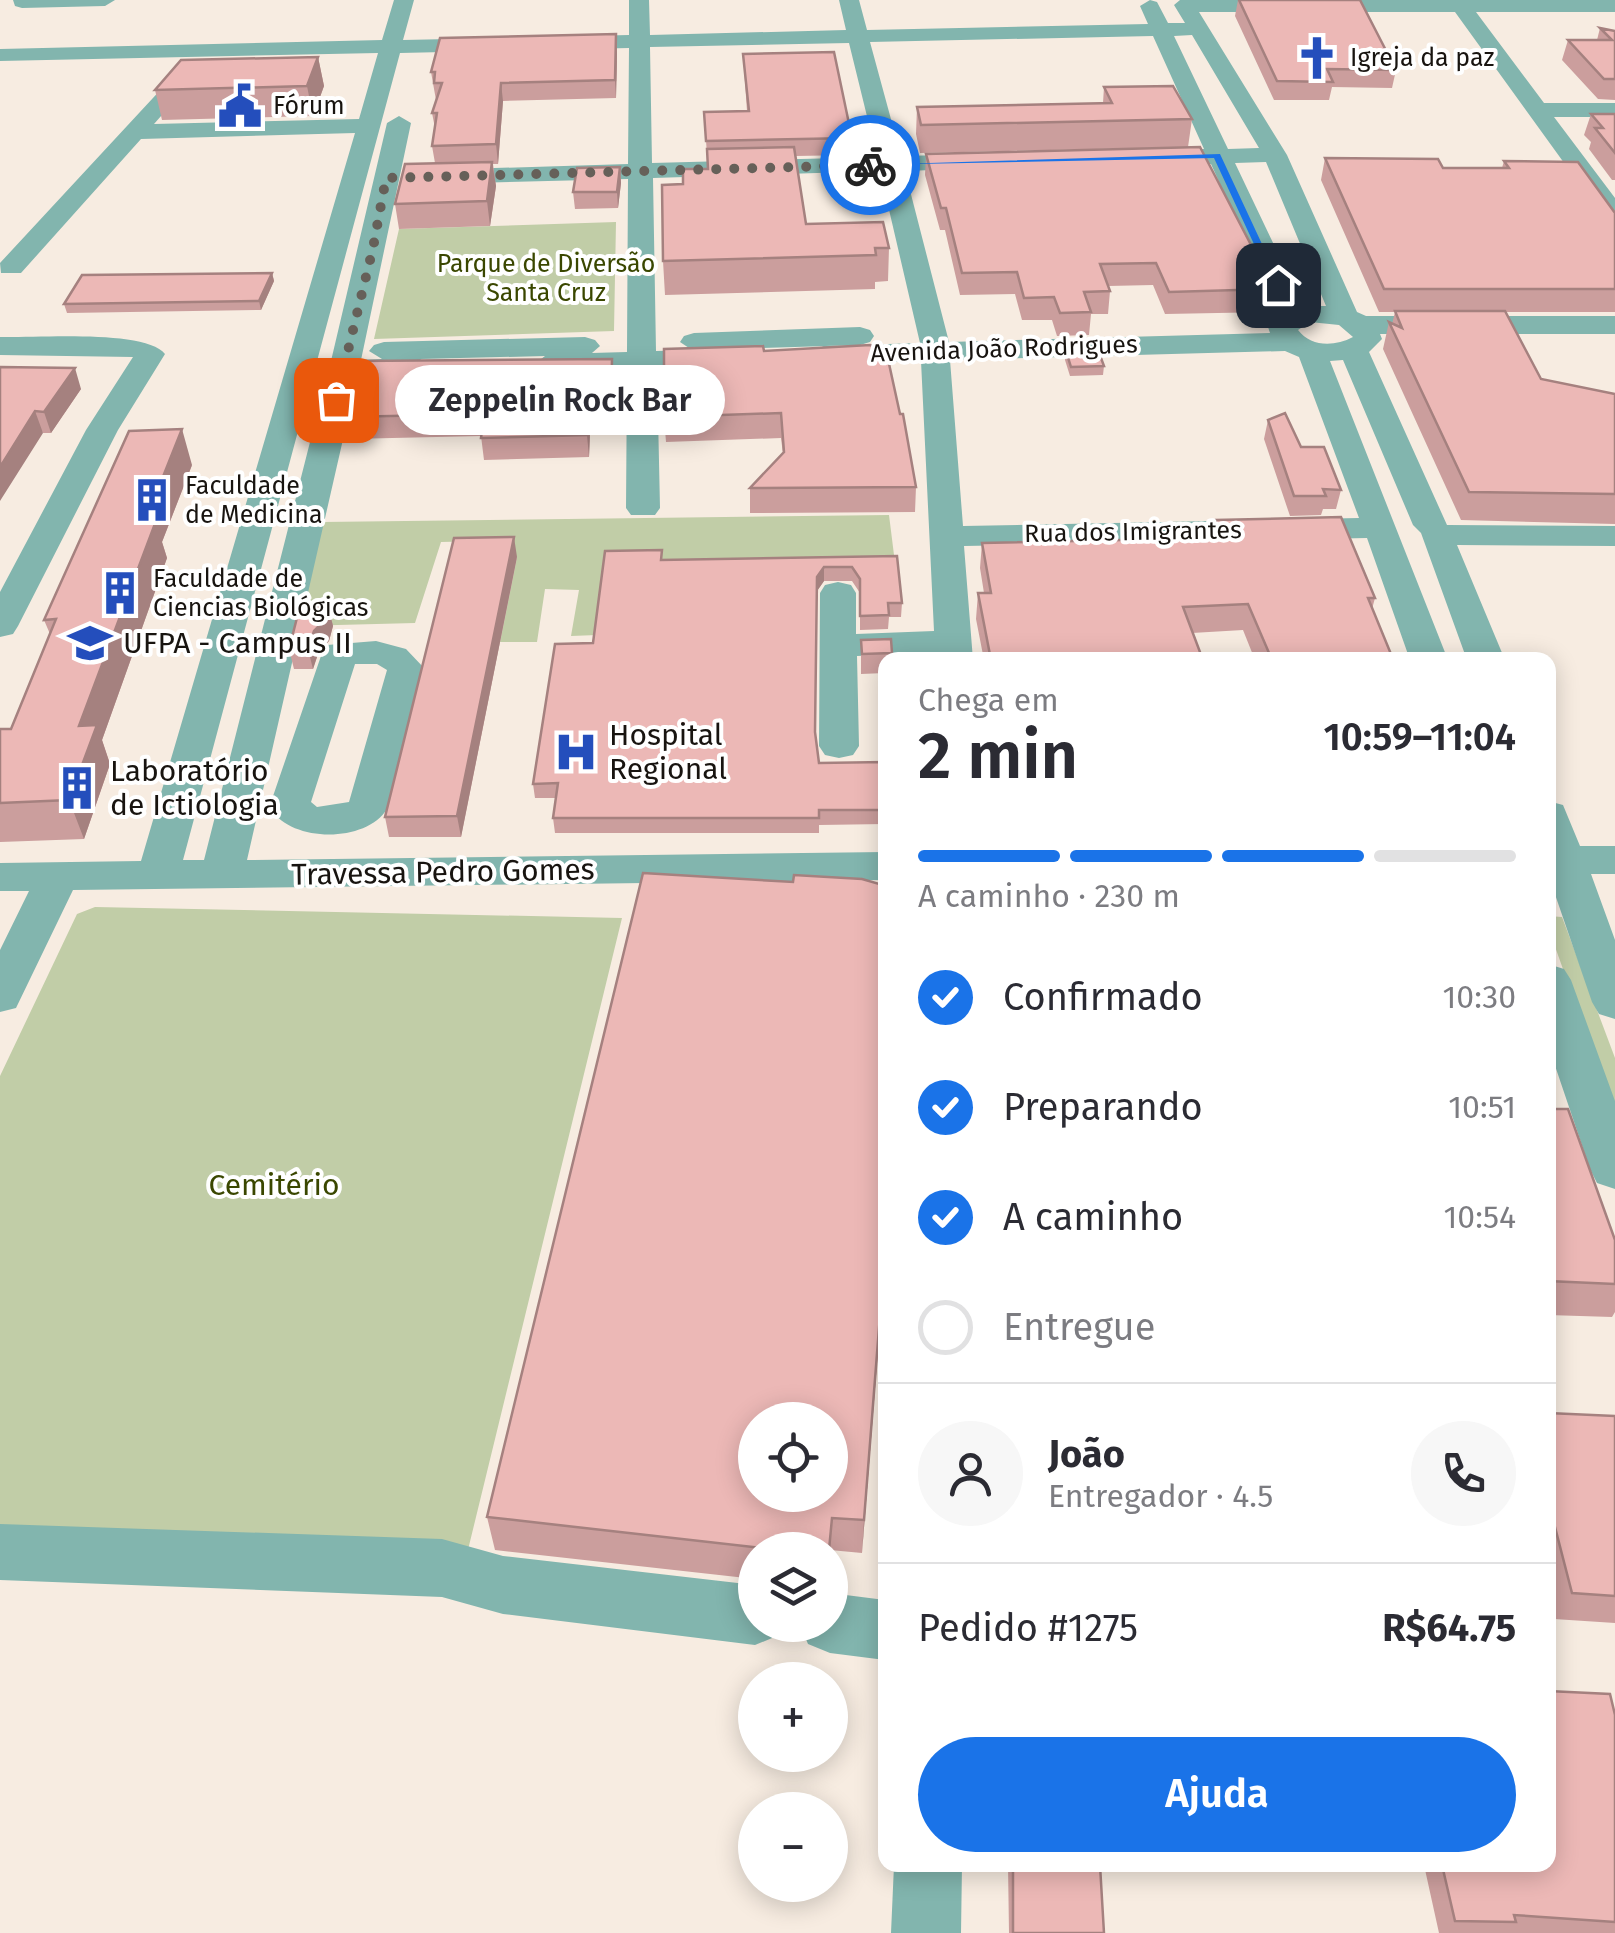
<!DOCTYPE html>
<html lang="pt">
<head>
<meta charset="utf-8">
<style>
	:root { --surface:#fff; --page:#f7f7f7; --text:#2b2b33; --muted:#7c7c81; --line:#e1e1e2; --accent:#1a73e8 }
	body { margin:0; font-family:"Fira Sans",sans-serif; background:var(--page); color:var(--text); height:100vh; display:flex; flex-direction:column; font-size:38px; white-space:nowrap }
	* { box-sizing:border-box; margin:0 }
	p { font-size:32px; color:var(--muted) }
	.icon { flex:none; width:55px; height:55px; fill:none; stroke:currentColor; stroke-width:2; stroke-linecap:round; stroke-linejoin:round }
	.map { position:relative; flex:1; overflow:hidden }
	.details { position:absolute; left:878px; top:652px; width:678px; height:1220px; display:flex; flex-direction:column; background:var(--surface); border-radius:20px; box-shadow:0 5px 25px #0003 }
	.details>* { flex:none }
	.fabs { position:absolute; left:738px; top:1402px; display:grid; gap:20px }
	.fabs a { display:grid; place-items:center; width:110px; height:110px; border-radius:50%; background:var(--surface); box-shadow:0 5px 25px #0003; font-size:50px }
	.pin { position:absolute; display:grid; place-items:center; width:85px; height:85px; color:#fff; margin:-42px; border-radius:20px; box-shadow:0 5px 15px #0006 }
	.courier { position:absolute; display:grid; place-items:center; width:100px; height:100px; margin:-50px; border:8px solid #1a73e8; border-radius:50%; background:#fff; color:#222; box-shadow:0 2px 12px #0007 }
	.bubble { position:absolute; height:70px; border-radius:35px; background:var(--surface); box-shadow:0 5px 25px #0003; font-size:32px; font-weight:600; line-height:70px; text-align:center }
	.headline em { font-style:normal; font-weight:600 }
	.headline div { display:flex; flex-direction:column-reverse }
	.headline { display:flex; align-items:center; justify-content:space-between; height:170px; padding:0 40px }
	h1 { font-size:65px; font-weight:600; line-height:75px }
	.bar { display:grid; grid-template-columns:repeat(4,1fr); gap:15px 10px; align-content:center; height:120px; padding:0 40px }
	.bar i { height:12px; border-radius:8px; background:var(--line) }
	.bar .on { background:var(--accent) }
	.bar p { grid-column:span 4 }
	.line { display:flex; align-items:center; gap:25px; padding:0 40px; border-top:2px solid var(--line) }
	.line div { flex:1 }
	.round { display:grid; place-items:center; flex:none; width:105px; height:105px; border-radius:52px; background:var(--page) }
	ol { padding:0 40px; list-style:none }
	li { display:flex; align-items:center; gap:30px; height:110px }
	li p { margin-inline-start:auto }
	li .icon { padding:10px; border-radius:50%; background:var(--accent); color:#fff; stroke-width:4 }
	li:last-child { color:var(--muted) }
	li i { width:55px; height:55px; border:5px solid var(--line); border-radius:50% }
	.cta { display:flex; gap:20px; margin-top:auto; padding:20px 40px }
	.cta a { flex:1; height:115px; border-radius:60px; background:var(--accent); color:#fff; font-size:40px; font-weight:600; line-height:115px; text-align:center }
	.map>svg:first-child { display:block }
</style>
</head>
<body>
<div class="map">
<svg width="1615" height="1933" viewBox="0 0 1615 1933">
	<rect width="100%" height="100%" fill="#f7ece1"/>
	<path fill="#c1cda7" d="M616,222l-2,109 -240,8 25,-110z
		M889,515l7,56h-41l-258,64 -26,1 8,-46 -34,-1 -8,53h-37l17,-85 -33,-16 -43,1 -26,81 -116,3 23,-104z
		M95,907l527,11 -156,640 -466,-22v-460l77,-162z
		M1548,916l14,1 53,141v57l-67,-188z"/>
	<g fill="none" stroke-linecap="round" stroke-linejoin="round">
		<path fill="#82b5ae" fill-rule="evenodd" d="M13,0h102l-10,6 -83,2 -7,-2z
			M394,0h20l-11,40 226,-5v-35h20l1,35 196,-5 -7,-30h20l8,30 281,-6 -8,-18 10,-6 7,2 11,21h17l-11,-18 6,-5h435v12h-139l68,91h71v14h-61l61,81v26l-9,-3 -151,-209h-256l88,143 70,157 9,4h249v18h-235l2,5 -13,13 78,173 168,1v20l-158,-1 48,115h-38l-46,-127 -8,-8 -70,-165 -13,1 118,299h-38l-43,-122 -403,8 9,114h-38v-7l-78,3 2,90 -6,9 -14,3 -14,-3 -6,-9 1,-153 5,-8 13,-3 13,3 5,8v41l78,-3 -13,-270 -96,3 -10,-3 -5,-6 5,-6 10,-3 95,-3 -40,-172 -227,7 3,173 36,-1 -12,-8 4,-6 10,-3 166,-6 10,3 4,6 -4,6 -10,3 -133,4 14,9 -5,6 -79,5 3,139 -5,7h-24l-5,-7 1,-138 -76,2 -10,-3 -5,-6 9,-7 -125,3 12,8 -5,6 -70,5 -110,482 638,-8v28l-812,10 -57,118 -16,4v-62l29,-59h-29v-28l141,-2 214,-728 -214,6 -120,134h-20l-1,-10 165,-178 8,-2 11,7 -30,34 205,-5 19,-66 -378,8v-12l382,-9zM1192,35l67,113 -31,1 -54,-113zM1153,36l51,113 -62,2 -12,7 12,7 69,-1 69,152 -12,11 2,6 -321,9 -44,-171 83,-3 12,-7 -12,-7 -87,2 -31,-114zM849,43l28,114 -225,6 -2,-116zM629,48l-1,116 -196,6 -12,7 12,7 196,-5 -1,173 -35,1 8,-7 -5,-6 -10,-3 -201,5 -10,3 -5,6 13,8 -21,1 50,-237 -12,-7 -12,7 -56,238h-14l83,-308zM1266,162l60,144h-23l-68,-143zM1310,322l29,3 14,12c-19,10 -42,10 -55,-7zM1285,351l14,6 60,161 -396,8 -13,-166zM312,379h14l-122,481h-21z
			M0,337c34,1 146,-8 165,17l-47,76 -100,196 -5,8 -13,3v-45l86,-162 47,-73 -133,-2z
			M376,641l30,8 19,20 -38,140c-21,34 -95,34 -116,0v-7l51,-149 5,-8zM355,664h22l10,6 -38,132 -32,5 -6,-5z
			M1548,801l15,4 17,41h35v28h-24l24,66v79l-16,-5 -7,-12 -44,-128z
			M1548,964l16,5 7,11 44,121v88l-18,-6 -7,-14 -42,-124z
			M0,1524l442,15 61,17 252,29v40h27l-5,11 -22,9 -252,-31 -61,-17 -442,-17z
			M830,1593l55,7v60l-55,-7 -22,-9 -8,-19h30z
			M894,1865h68l-1,68h-70z"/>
	</g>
	<path fill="#cb9e9d" d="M1238,0h122l36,70 -4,18 -60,-1 -3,13h-55l-39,-84z
		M1600,28l15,3v69l-17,-1 -36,-39 6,-20h29z
		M617,52l-1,46 -113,3 -5,63h-5l3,22 -6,40 -91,3 -4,-25 40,-41 -3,-17 3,-18 -3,-15 4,-13 -5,-28z
		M743,54l109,84 -1,17 -55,1 10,68 83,24 -1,33 -13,1v7l-210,6 -2,-34 20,-77 25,-15 -4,-57 43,-1z
		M318,57l6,29 -11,30 -151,4 -7,-30z
		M1104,87l88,32 -4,28 -268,6 -4,-19 1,-27 186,-4z
		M1591,114h24v66h-3l-23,-31 2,-7 -7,-7z
		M926,154l348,135 -4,23 -105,2 -12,-29 -45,1 2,5 -2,23h-17l-2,21 -32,1 -5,-16h-30l-7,-26 -55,1 -15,-65h-5l-15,-55z
		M1325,158l118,10h59l2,-7 111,52v99h-109l35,67 74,15v130l-154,-4 -78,-171 6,-27 3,2 3,-12h-16l-58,-132z
		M620,167l1,16 -3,25 -43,1 -2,-17z
		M272,273l2,8 -13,29 -194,3 -3,-9z
		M764,351l152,136 -1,25 -165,1v-25l33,-34 -2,-16 -115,4 -2,-25z
		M1066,351l38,15 -1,9 -33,1 -5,-16z
		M0,367l81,22 -30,44h-8z
		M614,380l-1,52 -23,1 -1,24 -105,3 -3,-24 -133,3 -4,-22z
		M1268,420l33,27 40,43 -5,19h-13l-2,6 -31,1 -26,-77z
		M192,465l-30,77 5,16 -65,182 8,24 -26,75 -84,3v-113h11l39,-95 -6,-14z
		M1216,520l159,78 -3,11 21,51h-138l-12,-30 -51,3 11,27h-219l-8,-41 2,-26h6l-4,-25 2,-25 230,-4z
		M897,556l5,47 -1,14h-12l-1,12 -28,1v-37l-8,-12h-28l-7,10 -2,141 4,31 66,-1v62l-66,1v8h-264l-2,-15 3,-20h-21l-2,-14 60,-141 69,-83z
		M517,557l-56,280h-72l-4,-20z
		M328,606l5,20 -4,15 -10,10 -6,18h-19l-5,-20z
		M891,639v21h-6v13l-24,1v-34z
		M885,887v375l-23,291 -32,-3h-75v29l-260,-29 -8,-33z
		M1548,1109l67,131v72l-3,5 -64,-2z
		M1548,1413l67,3v207l-61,-4 -6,-25z
		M1615,1715v218h-176l-15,-68h124z
		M1008,1865h92l4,68h-95z"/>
	<path fill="#a5817f" d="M616,34l1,18 -1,46 -1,-18z
		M318,57l6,29 -11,30 -6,-30z
		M501,83l2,18 -5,63 -2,-20z
		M492,162l4,24 -6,40 -3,-25z
		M620,167l1,16 -3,25 -1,-16z
		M272,273l2,8 -13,29 -2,-9z
		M612,359l2,21 -1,52 -2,-22z
		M75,368l6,21 -30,44 -7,-21z
		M35,411l8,22 -43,68v-34z
		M588,411l2,22 -1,24 -2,-22z
		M182,429l10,36 -30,77 5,16 -65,182 8,24 -26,75 -15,-39 10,-74 66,-204z
		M514,537l3,20 -56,280 -4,-21z
		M824,567v14l-7,10v-14z
		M328,606l5,20 -4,15 -10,10 -6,18 -5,-20 6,-18z
		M885,1251v11l-23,291 2,-33z"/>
	<path fill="#ecb8b6" stroke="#a5817f" stroke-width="2.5" fill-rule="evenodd" d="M1239,0h121l36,70 -69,-1 6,13 -56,-1z
		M1600,28l15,3v48h-11l-36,-39h44z
		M616,34l-1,46 -114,3 -5,61 -64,2 5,-33h-5l10,-30h-8l1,-11h-4l9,-34z
		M834,52l18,86 -146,3 -2,-29 45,-1 -6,-57z
		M318,57l-11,29 -152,4 26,-30z
		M1173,86l19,33 -271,6 -4,-18 195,-4 -8,-16z
		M1591,114h24v39l-20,-25h8z
		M794,147l12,77 77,-2 6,26h-14l1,7 -213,6 -1,-76 21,-1v-15h25l-1,-20z
		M1200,147l74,142 -105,3 -13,-29 -56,1 10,27 -26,1 7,20 -31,1 -6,-16 -30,1 -7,-26 -55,1 -16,-65h-5l-15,-54z
		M1325,158l113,1 5,9h66l-5,-7 74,1 37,51v76h-231z
		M492,162l-5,39 -92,3 10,-40z
		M620,167l-3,25h-44l4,-24z
		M272,273l-13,28 -195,3 18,-29z
		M1395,311h110l36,68 74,15v100l-146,-2 -80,-170 13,6z
		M870,345l16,5 14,64h3l13,73 -166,1 34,-36 -3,-39 -117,4v-68l99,-3 1,5z
		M1098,350l6,16 -33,1 -5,-16z
		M612,359l-1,51 -23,1 -1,24 -106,3 3,-24 -140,3 14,-56z
		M0,367l75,1 -31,44 -9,-1 -35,56z
		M1285,413l16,34h23l17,43 -18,-1 3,7h-32l-26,-76z
		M182,429l-37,93 11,-1 -77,205 18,-1 -28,75 -69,3v-74h11l45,-110 -12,1 85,-189z
		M1341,517l34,81h-7l25,61 -121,1 -24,-56 -65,3 20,53h-212l-13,-67h13l-9,-50 234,-5v-18z
		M514,537l-57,279 -72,1 69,-279z
		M662,550l-1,10 236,-4 5,47h-14l1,12 -29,1v-37l-8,-12h-28l-7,10 -2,155 4,31 66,-1v48h-66v8h-266l5,-35 -25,1 22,-140 38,-1 12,-92z
		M300,606h28l-4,15 -10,10 -6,18h-19z
		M891,639l1,14 -30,1 -1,-14z
		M643,873l150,9 1,-7 68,4 21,6 2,2v364l-21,269 -32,-2 -3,32h-49l-293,-33zM755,1420h75v75h-75z
		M1548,1109h20l47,131v44l-67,-3z
		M1548,1413l67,3v180l-43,-3 -24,-93z
		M1548,1691l62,3 5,21v207l-101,-7 2,7 -61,-1 -13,-56h106z
		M1013,1865h87l4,68h-91z"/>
	<path fill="#1a73e8" d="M1220,154l62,133 -9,-2 -59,-127 -349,7z"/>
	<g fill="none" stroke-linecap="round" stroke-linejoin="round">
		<path stroke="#666059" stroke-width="10" stroke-dasharray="0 18" d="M336,400l37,-152 13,-70 484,-13"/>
	</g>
	<defs>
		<g id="church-bare" transform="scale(3.45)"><path d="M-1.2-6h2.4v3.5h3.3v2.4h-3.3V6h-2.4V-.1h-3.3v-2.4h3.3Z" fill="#244ebc" stroke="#fff" stroke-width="2.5" paint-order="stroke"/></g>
		<g id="civic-bare" transform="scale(3.45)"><path d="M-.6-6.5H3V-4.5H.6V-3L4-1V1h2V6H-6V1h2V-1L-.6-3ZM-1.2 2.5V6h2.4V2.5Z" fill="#244ebc" stroke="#fff" stroke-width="2.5" paint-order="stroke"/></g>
		<g id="building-bare" transform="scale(3.45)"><path d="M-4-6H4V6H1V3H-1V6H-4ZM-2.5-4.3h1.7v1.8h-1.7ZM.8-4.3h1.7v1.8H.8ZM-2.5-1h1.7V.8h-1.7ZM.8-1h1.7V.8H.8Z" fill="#244ebc" stroke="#fff" stroke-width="2.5" paint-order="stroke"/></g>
		<g id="university-bare" transform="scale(3.45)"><path d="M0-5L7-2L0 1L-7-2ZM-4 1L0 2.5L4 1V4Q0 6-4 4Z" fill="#244ebc" stroke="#fff" stroke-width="2.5" paint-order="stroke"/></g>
		<g id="hospital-bare" transform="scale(3.45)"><path d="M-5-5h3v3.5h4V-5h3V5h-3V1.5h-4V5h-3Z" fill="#244ebc" stroke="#fff" stroke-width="2.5" paint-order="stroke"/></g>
	</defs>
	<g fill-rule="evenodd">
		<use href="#church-bare" x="1317" y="58"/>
		<use href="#civic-bare" x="240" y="106"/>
		<use href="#building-bare" x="152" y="500"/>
		<use href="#building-bare" x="120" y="593"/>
		<use href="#university-bare" x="90" y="643"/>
		<use href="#hospital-bare" x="576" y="752"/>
		<use href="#building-bare" x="77" y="788"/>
	</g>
	<g text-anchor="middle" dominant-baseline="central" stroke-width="8" stroke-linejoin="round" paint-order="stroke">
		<g font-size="25" fill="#181410" stroke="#fff" text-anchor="start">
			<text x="1350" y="58">Igreja da paz</text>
			<text x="273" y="106">Fórum</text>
			<text x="185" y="486">Faculdade<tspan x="185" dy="29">de Medicina</tspan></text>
			<text x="153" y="579">Faculdade de<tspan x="153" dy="29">Ciencias Biológicas</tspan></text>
		</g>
		<g font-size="25" fill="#3a4700" stroke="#fff">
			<text x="546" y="264">Parque de Diversão<tspan x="546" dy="29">Santa Cruz</tspan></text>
		</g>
		<g font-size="25" fill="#181410" stroke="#fff">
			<text transform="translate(1004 349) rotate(-2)">Avenida João Rodrigues</text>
			<text transform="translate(1133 532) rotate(-1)">Rua dos Imigrantes</text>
		</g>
		<g font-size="30" fill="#181410" stroke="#fff" text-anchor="start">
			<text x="123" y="643">UFPA - Campus II</text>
			<text x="609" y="735">Hospital<tspan x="609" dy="34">Regional</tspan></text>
			<text x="110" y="771">Laboratório<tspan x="110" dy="34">de Ictiologia</tspan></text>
		</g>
		<g font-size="30" fill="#181410" stroke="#fff">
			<text transform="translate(443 872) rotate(-1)">Travessa Pedro Gomes</text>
		</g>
		<g font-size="30" fill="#3a4700" stroke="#fff">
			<text x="274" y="1185">Cemitério</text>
		</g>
	</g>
</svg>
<div class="fabs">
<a><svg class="icon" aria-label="locate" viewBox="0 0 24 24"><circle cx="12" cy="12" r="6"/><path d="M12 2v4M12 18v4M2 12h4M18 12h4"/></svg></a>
<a><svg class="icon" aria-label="layers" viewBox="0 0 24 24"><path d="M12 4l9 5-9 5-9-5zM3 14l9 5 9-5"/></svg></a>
<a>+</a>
<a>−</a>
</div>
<div class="pin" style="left:336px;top:400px;background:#ea580c"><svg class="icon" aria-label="bag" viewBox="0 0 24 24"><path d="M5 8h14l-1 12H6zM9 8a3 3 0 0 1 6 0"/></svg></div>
<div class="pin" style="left:1278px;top:285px;background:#1f2937"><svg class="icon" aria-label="home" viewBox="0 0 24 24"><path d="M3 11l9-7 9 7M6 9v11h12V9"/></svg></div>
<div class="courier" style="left:870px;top:165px"><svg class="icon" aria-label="bike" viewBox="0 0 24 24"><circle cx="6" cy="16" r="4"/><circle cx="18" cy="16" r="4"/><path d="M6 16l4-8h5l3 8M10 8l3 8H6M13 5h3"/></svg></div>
<div class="bubble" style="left:395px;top:365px;width:330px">Zeppelin Rock Bar</div>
<section class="details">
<div class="headline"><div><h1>2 min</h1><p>Chega em</p></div><em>10:59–11:04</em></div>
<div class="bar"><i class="on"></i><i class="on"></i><i class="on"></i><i></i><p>A caminho · 230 m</p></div>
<ol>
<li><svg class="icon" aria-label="check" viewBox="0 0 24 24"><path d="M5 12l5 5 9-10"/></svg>Confirmado<p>10:30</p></li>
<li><svg class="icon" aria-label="check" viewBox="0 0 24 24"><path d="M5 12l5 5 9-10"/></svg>Preparando<p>10:51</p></li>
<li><svg class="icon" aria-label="check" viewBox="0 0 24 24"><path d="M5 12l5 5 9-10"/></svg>A caminho<p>10:54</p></li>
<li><i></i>Entregue</li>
</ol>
<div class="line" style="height:180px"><a class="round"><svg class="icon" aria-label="person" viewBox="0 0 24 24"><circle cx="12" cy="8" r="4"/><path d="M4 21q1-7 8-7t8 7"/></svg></a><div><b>João</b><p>Entregador · 4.5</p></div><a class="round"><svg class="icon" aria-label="phone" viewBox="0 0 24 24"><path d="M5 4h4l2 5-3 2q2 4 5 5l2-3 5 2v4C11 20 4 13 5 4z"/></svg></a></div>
<div class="line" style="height:130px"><div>Pedido #1275</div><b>R$64.75</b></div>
<div class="cta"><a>Ajuda</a></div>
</section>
</div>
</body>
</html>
